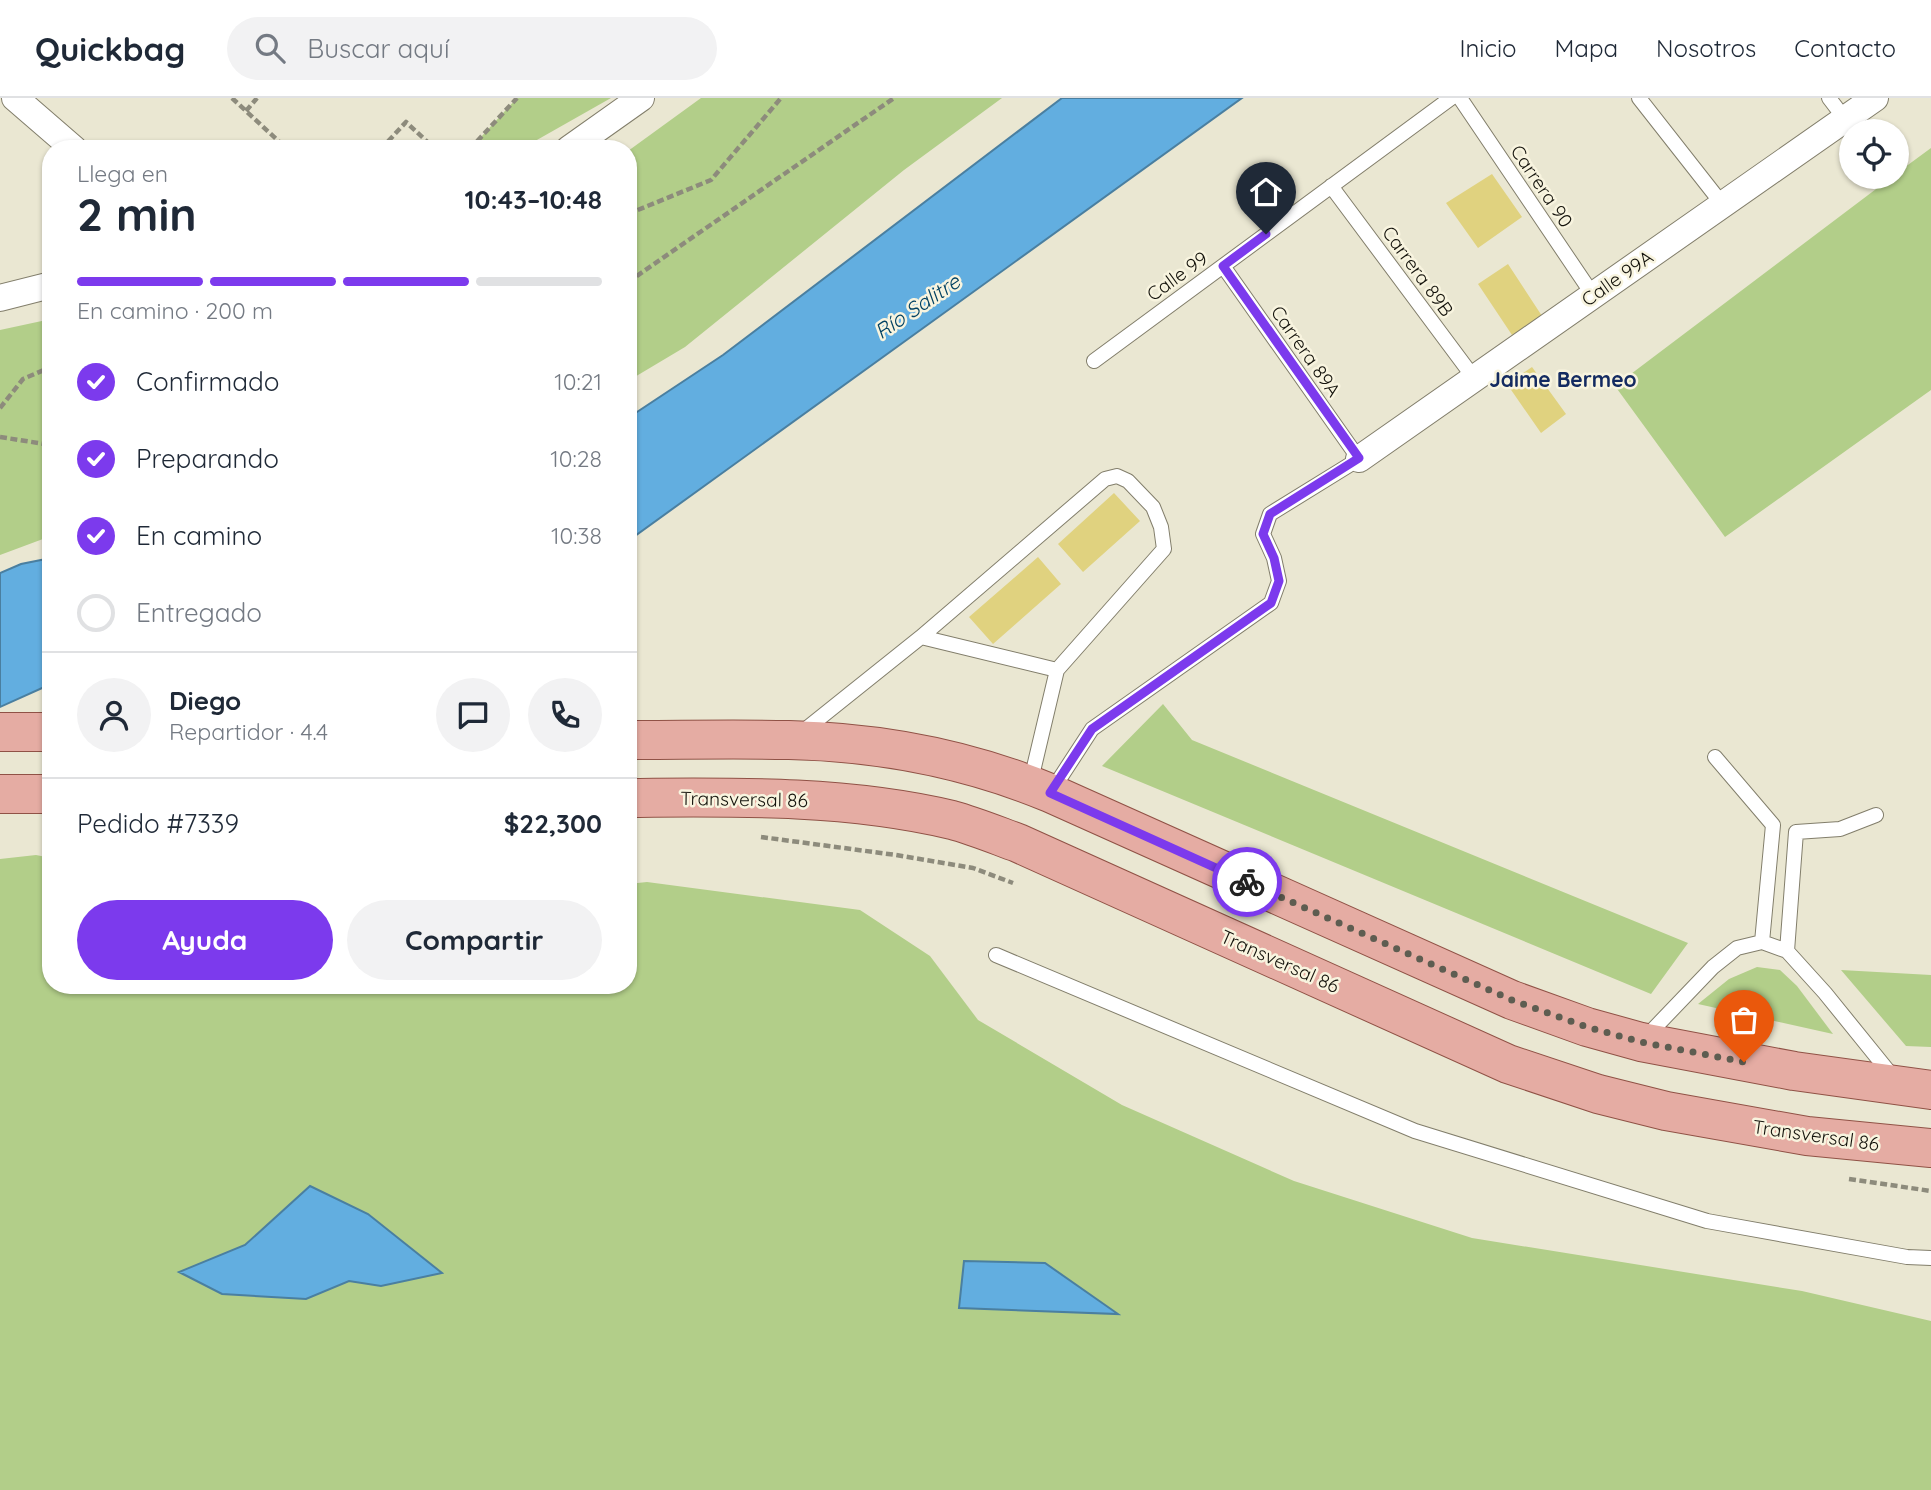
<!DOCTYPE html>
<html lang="es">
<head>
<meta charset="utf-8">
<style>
	:root { --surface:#fff; --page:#f2f2f3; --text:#1f2937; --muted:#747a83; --line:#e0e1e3; --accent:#7c3aed }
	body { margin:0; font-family:Quicksand,sans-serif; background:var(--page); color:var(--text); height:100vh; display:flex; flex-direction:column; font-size:26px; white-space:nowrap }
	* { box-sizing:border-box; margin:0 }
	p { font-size:23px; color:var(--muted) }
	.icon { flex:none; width:38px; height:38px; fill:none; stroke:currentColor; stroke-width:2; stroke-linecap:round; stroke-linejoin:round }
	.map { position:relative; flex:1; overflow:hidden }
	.details { position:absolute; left:42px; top:42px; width:595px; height:854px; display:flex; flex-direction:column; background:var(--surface); border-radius:28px; box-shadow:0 2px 5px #0004 }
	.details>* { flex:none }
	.buttons { position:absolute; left:1839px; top:21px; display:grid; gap:14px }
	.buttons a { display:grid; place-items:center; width:70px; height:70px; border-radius:50%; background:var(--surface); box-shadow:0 2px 5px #0004; font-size:35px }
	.pin { position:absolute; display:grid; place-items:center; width:60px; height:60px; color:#fff; margin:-72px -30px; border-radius:50% 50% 50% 0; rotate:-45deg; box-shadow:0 0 7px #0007 }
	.pin .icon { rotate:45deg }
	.courier { position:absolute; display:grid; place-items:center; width:70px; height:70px; margin:-35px; border:5px solid #7c3aed; border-radius:50%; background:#fff; color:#222; box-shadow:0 2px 9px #0007 }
	.summary em { font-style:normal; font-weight:700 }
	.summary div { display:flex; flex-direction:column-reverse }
	.summary { display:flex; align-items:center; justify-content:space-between; height:119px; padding:0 35px }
	h1 { font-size:46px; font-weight:700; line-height:52px }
	.bar { display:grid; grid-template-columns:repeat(4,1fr); gap:10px 7px; align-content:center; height:84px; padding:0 35px }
	.bar i { height:9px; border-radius:5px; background:var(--line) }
	.bar .active { background:var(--accent) }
	.bar p { grid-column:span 4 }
	.line { display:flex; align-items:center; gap:18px; padding:0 35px; border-top:2px solid var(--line) }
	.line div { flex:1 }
	.round { display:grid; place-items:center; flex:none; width:74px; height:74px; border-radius:37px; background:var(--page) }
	ol { padding:0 35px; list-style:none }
	li { display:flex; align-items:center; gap:21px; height:77px }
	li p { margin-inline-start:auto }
	li .icon { padding:7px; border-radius:50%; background:var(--accent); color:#fff; stroke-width:4 }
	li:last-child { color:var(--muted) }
	li i { width:38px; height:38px; border:4px solid var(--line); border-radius:50% }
	.cta { display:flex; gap:14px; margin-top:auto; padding:14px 35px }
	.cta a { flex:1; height:80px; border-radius:42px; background:var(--accent); color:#fff; font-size:28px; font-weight:700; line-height:80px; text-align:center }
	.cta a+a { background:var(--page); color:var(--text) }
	header { display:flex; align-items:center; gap:42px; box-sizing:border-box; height:98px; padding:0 35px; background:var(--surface); border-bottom:2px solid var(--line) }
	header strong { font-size:33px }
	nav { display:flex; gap:38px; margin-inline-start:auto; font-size:24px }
	.search { width:490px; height:63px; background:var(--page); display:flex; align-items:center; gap:18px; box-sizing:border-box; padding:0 24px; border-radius:38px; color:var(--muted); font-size:26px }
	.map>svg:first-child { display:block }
</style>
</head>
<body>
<header>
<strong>Quickbag</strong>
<div class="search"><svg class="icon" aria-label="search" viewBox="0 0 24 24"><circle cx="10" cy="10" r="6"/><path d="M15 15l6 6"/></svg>Buscar aquí</div>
<nav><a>Inicio</a><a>Mapa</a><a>Nosotros</a><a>Contacto</a></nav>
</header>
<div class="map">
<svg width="1931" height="1392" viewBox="0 0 1931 1392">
	<rect width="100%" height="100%" fill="#eae7d2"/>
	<path fill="#b2ce89" d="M517,0h94l-90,51h-51z
		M701,0h301l-98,72 -219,177 -57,34v-230z
		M1931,50v242l-206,147 -110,-151 277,-209h5v-4z
		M51,221v217l-51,19v-225z
		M1163,606l29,36 496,203 -37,51 -549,-228z
		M36,757l15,3v127h577v-101l19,-2 213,28 70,46 48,64 144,85 172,76 178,57 330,53 129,30v169h-1931v-631z
		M1757,869l23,3 17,16 36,48 -135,-30 31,-25z
		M1841,872l90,5v72l-25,-1z"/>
	<path fill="#62aee0" stroke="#4a7fa0" stroke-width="2" d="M1062,0h180l-614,443v-123l95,-63z
		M51,460v126l-51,23v-134l21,-9z
		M310,1088l58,28 74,59 -61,13 -32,-5 -43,18 -84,-5 -43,-22 66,-27z
		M964,1163l81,2 73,51 -159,-6z"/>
	<path fill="#e0d27f" d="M1492,76l30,43 -44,31 -32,-45z
		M1508,166l34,52 -30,19 -34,-51z
		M1532,269l34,47 -25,19 -34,-49z
		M1114,395l26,28 -57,51 -25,-28z
		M1038,459l23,27 -68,60 -24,-27z"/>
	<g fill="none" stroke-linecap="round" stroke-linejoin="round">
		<g stroke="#827e6b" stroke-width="16">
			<path id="lane" d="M1460,0l133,197
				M1639,0l84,107
				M1829,0l16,21
				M1331,88l143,192
				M1094,263l357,-263
				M921,539l184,-158 12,-3 11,5 25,26 8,20 3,22 -107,121
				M801,635l120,-96 136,33 -27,114
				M1715,659l58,68 -11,117
				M1051,694l41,-63 179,-126 8,-22 -5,-23 -11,-24 7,-20 89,-55 -136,-193
				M1787,853l9,-119 44,-3 36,-14
				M996,857l419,176 292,90 200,36 24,1
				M1644,941l69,-72 24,-19 25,-6 25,9 38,42 68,84"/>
		</g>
		<g stroke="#827e6b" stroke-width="28">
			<path id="street" d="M15,0l59,51
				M569,51l72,-51
				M0,200l51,-13
				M1359,361l516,-361"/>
		</g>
		<g stroke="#905246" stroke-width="40">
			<path id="primary" d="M0,634h51
				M628,642c54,0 107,-1 161,0 89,2 179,19 261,53l462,207 75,27 54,15 153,29 137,19
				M0,696h51
				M628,700c108,-1 219,-3 324,22 22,6 44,15 66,23l490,221 90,30 68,17 141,25 124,12"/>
		</g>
		<path stroke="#8d8b7c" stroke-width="4.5" stroke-dasharray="7 3.5" stroke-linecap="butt" d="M232,0l55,51
			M246,13l11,-13
			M381,51l25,-27 29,27
			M470,51l47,-51
			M628,116l83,-34 70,-82
			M628,184l266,-184
			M0,310l23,-29 28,-12
			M0,339l51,8
			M761,739l135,18 77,13 40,15
			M1849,1081l82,12"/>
		<use href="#lane" stroke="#fff" stroke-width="14"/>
		<use href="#street" stroke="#fff" stroke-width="26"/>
		<use href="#primary" stroke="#e5aca3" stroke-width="38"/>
	</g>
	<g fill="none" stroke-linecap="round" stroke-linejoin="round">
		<path stroke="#5e5d51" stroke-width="7" stroke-dasharray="0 12.6" d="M1247,784l265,118 75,27 54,15 103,20"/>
		<path stroke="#7c3aed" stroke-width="9" d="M1247,784l-197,-89 42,-64 179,-126 8,-22 -5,-23 -11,-24 7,-20 89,-56 -136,-192 43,-32"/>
	</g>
	<g text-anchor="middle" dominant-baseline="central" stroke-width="5" stroke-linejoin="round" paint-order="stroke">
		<g font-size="19" fill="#13120b" stroke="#f8f4df">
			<text transform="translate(1542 88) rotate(56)">Carrera 90</text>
			<text transform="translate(1418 173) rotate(54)">Carrera 89B</text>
			<text transform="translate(1177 178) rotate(-36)">Calle 99</text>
			<text transform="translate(1617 180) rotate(-35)">Calle 99A</text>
			<text transform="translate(1306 253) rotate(55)">Carrera 89A</text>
			<text transform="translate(744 701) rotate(1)">Transversal 86</text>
			<text transform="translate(1280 863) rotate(24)">Transversal 86</text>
			<text transform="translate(1816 1037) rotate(8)">Transversal 86</text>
		</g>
		<g font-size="21" font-style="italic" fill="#004162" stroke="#f8f4df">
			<text transform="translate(917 208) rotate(-34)">Río Salitre</text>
		</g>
		<g font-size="21" font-weight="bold" fill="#142b61" stroke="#f8f4df">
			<text x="1563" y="281">Jaime Bermeo</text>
		</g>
	</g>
</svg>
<div class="buttons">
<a><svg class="icon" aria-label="locate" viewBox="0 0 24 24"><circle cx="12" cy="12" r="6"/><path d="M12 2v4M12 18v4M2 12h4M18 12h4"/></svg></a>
</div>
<div class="pin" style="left:1744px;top:964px;background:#ea580c"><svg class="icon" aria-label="bag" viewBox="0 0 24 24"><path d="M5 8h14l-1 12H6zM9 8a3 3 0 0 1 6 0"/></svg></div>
<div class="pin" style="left:1266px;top:136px;background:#1f2937"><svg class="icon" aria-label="home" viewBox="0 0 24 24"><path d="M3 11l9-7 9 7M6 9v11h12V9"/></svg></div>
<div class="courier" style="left:1247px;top:784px"><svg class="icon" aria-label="bike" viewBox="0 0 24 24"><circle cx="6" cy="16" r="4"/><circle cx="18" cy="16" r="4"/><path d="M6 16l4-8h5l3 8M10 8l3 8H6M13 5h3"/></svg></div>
<section class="details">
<div class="summary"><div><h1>2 min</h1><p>Llega en</p></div><em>10:43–10:48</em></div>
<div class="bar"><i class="active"></i><i class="active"></i><i class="active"></i><i></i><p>En camino · 200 m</p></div>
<ol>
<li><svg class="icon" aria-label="check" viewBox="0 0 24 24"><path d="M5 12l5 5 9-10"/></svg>Confirmado<p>10:21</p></li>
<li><svg class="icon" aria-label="check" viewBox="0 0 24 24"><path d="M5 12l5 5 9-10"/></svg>Preparando<p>10:28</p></li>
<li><svg class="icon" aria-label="check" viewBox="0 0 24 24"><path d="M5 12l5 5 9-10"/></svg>En camino<p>10:38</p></li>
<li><i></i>Entregado</li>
</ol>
<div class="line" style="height:126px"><a class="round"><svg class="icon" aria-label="person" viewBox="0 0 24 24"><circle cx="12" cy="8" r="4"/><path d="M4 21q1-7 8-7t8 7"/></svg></a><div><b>Diego</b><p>Repartidor · 4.4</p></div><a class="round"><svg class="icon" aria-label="chat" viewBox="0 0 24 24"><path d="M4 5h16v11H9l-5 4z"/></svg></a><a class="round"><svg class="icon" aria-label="phone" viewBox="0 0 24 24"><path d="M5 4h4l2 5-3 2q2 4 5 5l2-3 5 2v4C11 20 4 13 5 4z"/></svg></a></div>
<div class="line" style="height:91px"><div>Pedido #7339</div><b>$22,300</b></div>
<div class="cta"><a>Ayuda</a><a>Compartir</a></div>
</section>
</div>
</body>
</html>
